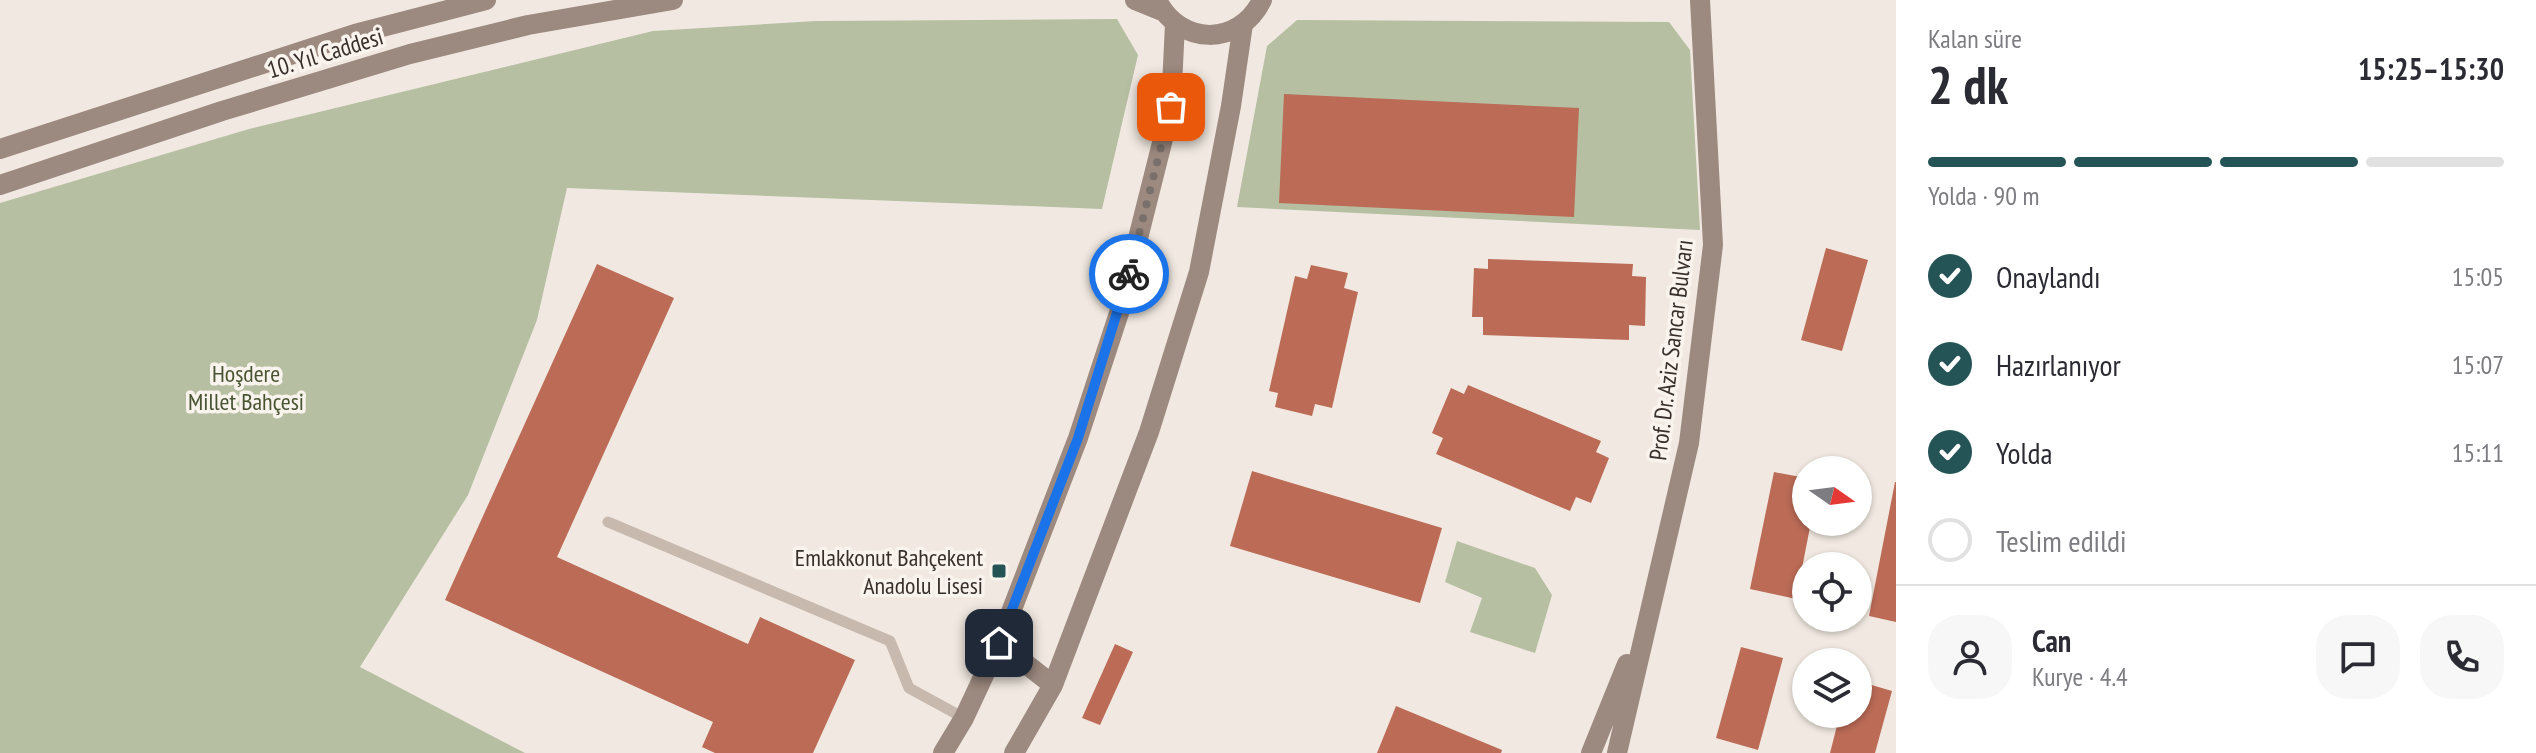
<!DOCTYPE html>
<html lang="tr">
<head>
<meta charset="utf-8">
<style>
	:root { --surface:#fff; --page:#f7f7f7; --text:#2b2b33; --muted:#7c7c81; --line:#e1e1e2; --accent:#245456 }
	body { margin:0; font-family:"PT Sans Narrow",sans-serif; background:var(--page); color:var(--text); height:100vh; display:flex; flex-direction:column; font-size:30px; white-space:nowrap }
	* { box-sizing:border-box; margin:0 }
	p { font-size:26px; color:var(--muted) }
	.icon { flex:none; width:44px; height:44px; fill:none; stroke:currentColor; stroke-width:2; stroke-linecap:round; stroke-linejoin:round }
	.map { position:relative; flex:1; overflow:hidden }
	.drawer { display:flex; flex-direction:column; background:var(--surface); width:640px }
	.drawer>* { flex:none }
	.needle { width:52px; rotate:104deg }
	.fabs { position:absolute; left:1792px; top:456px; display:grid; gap:16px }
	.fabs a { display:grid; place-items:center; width:80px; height:80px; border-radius:50%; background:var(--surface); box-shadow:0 2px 6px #0004; font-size:40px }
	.pin { position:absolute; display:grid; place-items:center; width:68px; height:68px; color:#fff; margin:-34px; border-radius:16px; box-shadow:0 4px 12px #0006 }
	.courier { position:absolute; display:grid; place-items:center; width:80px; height:80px; margin:-40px; border:6px solid #1a73e8; border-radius:50%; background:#fff; color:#222; box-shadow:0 2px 10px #0007 }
	.summary em { font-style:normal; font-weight:700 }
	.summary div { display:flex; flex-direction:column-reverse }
	.summary { display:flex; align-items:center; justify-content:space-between; height:136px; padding:0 32px }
	h1 { font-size:52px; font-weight:700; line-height:60px }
	.bar { display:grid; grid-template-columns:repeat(4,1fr); gap:12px 8px; align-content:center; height:96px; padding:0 32px }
	.bar i { height:10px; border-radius:6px; background:var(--line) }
	.bar .on { background:var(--accent) }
	.bar p { grid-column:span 4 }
	.line { display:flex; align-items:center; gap:20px; padding:0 32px; border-top:2px solid var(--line) }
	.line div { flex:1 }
	.round { display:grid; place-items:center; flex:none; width:84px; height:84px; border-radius:32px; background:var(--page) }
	ol { padding:0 32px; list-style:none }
	li { display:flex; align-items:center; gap:24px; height:88px }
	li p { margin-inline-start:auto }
	li .icon { padding:8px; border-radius:50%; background:var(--accent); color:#fff; stroke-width:4 }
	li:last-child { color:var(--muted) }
	li i { width:44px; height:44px; border:4px solid var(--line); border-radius:50% }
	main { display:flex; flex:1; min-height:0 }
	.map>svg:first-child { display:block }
</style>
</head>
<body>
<main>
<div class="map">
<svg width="1896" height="753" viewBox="0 0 1896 753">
	<rect width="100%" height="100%" fill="#f1e9e1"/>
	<path fill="#b6bfa2" d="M1117,19l21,36 -36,154 -535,-21 -30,132 -69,175 -108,172 165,86h-525v-550l249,-74 404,-98 163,-10z
		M1297,20l372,2 21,28 10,180 -463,-23 30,-161z
		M1457,541l78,27 17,27 -17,58 -65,-21 12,-34 -37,-16z"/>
	<path fill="#bb6b56" d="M1284,94l295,14 -5,109 -295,-14z
		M1826,248l42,12 -26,91 -41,-11z
		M1488,259l145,5 -1,12 14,1 -1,49 -16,-1v15l-146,-5v-18h-11l2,-49 14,1z
		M597,264l77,34 -117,259 191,87 12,-27 95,43 -42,93h-98l-13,-6 11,-25 -268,-122z
		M1311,265l37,8 -4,15 14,4 -26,116 -17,-4 -3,12 -37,-9 3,-14 -9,-2 26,-115 12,3z
		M1468,385l133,56 -5,11 13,6 -18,45 -15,-6 -6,14 -134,-57 7,-16 -11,-5 19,-45 13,6z
		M1252,471l190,57 -22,75 -190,-57z
		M1774,472l32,6v44h5l-15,77 -46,-10z
		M1895,482h1v140l-27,-6z
		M1115,644l18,8 -33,73 -18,-7z
		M1741,647l42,11 -25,92 -42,-12z
		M1858,681l34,10 -17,62h-45l10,-39h18z
		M1396,706l106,44 -1,3h-124z"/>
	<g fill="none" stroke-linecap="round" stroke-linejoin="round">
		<path stroke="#c8b9ae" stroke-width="11" d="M608,522l282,119 19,47 55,30"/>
		<path stroke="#9c897f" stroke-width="20" d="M1135,0l27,11
			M1157,0c23,46 82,47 105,0
			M0,149l355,-115 131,-34
			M0,185l222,-74 188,-57 118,-29 145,-25
			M999,643l54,42
			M943,753l21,-35 35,-75 79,-205 42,-128 51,-203 4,-83
			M1014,753l39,-68 96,-253 50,-160 32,-166 12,-82
			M1591,753l36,-89
			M1617,753l72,-310 24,-198 -13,-245"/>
	</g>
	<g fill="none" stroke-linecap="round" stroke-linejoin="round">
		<path stroke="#79706b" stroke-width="8" stroke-dasharray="0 14.4" d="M1129,274l42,-167"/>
		<path stroke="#1a73e8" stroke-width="10" d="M999,643l79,-205 51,-164"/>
	</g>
	<rect fill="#245456" stroke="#f9f3ed" stroke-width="3" x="991" y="563" width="16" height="16" rx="4"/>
	<g text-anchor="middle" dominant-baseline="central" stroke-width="7" stroke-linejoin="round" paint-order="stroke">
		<g font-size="24" fill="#382f2b" stroke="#f9f3ed">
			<text transform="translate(325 53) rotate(-17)">10. Yıl Caddesi</text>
			<text transform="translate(1671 350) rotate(-83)">Prof. Dr. Aziz Sancar Bulvarı</text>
		</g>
		<g font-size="24" fill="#485431" stroke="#f9f3ed">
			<text x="246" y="373">Hoşdere<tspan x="246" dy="28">Millet Bahçesi</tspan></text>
		</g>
		<g font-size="24" fill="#382f2b" stroke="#f9f3ed" text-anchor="end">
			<text x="983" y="557">Emlakkonut Bahçekent<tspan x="983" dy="28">Anadolu Lisesi</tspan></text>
		</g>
	</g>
</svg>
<div class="fabs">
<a><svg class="needle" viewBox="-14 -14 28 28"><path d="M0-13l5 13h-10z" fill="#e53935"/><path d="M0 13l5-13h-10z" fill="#7c7c81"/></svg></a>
<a><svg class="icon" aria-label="locate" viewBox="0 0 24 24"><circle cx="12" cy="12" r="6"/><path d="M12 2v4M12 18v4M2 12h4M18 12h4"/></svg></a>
<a><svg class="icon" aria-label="layers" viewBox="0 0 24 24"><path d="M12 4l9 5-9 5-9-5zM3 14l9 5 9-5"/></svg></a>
</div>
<div class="pin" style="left:1171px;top:107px;background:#ea580c"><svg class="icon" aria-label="bag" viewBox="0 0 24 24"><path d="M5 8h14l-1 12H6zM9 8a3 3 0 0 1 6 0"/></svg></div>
<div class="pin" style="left:999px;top:643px;background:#1f2937"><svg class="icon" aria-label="home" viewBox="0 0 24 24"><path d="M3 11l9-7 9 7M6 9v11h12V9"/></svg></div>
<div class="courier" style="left:1129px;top:274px"><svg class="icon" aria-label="bike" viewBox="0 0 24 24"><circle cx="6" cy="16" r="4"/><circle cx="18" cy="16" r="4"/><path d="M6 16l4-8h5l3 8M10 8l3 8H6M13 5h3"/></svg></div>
</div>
<section class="drawer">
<div class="summary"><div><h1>2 dk</h1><p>Kalan süre</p></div><em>15:25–15:30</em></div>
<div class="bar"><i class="on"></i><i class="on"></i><i class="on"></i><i></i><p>Yolda · 90 m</p></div>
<ol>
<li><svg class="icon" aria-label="check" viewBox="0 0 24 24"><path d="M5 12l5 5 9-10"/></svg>Onaylandı<p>15:05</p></li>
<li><svg class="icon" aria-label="check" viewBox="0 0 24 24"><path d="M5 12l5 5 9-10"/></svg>Hazırlanıyor<p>15:07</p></li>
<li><svg class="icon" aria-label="check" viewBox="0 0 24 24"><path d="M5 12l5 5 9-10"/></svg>Yolda<p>15:11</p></li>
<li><i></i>Teslim edildi</li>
</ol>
<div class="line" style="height:144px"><a class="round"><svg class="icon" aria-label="person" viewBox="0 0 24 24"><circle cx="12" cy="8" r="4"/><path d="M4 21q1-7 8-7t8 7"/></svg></a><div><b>Can</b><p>Kurye · 4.4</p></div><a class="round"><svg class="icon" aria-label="chat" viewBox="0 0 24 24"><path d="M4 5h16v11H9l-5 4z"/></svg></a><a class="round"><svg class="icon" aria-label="phone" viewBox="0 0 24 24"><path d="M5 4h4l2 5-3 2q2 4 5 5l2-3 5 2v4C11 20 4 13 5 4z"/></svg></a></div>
</section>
</main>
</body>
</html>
